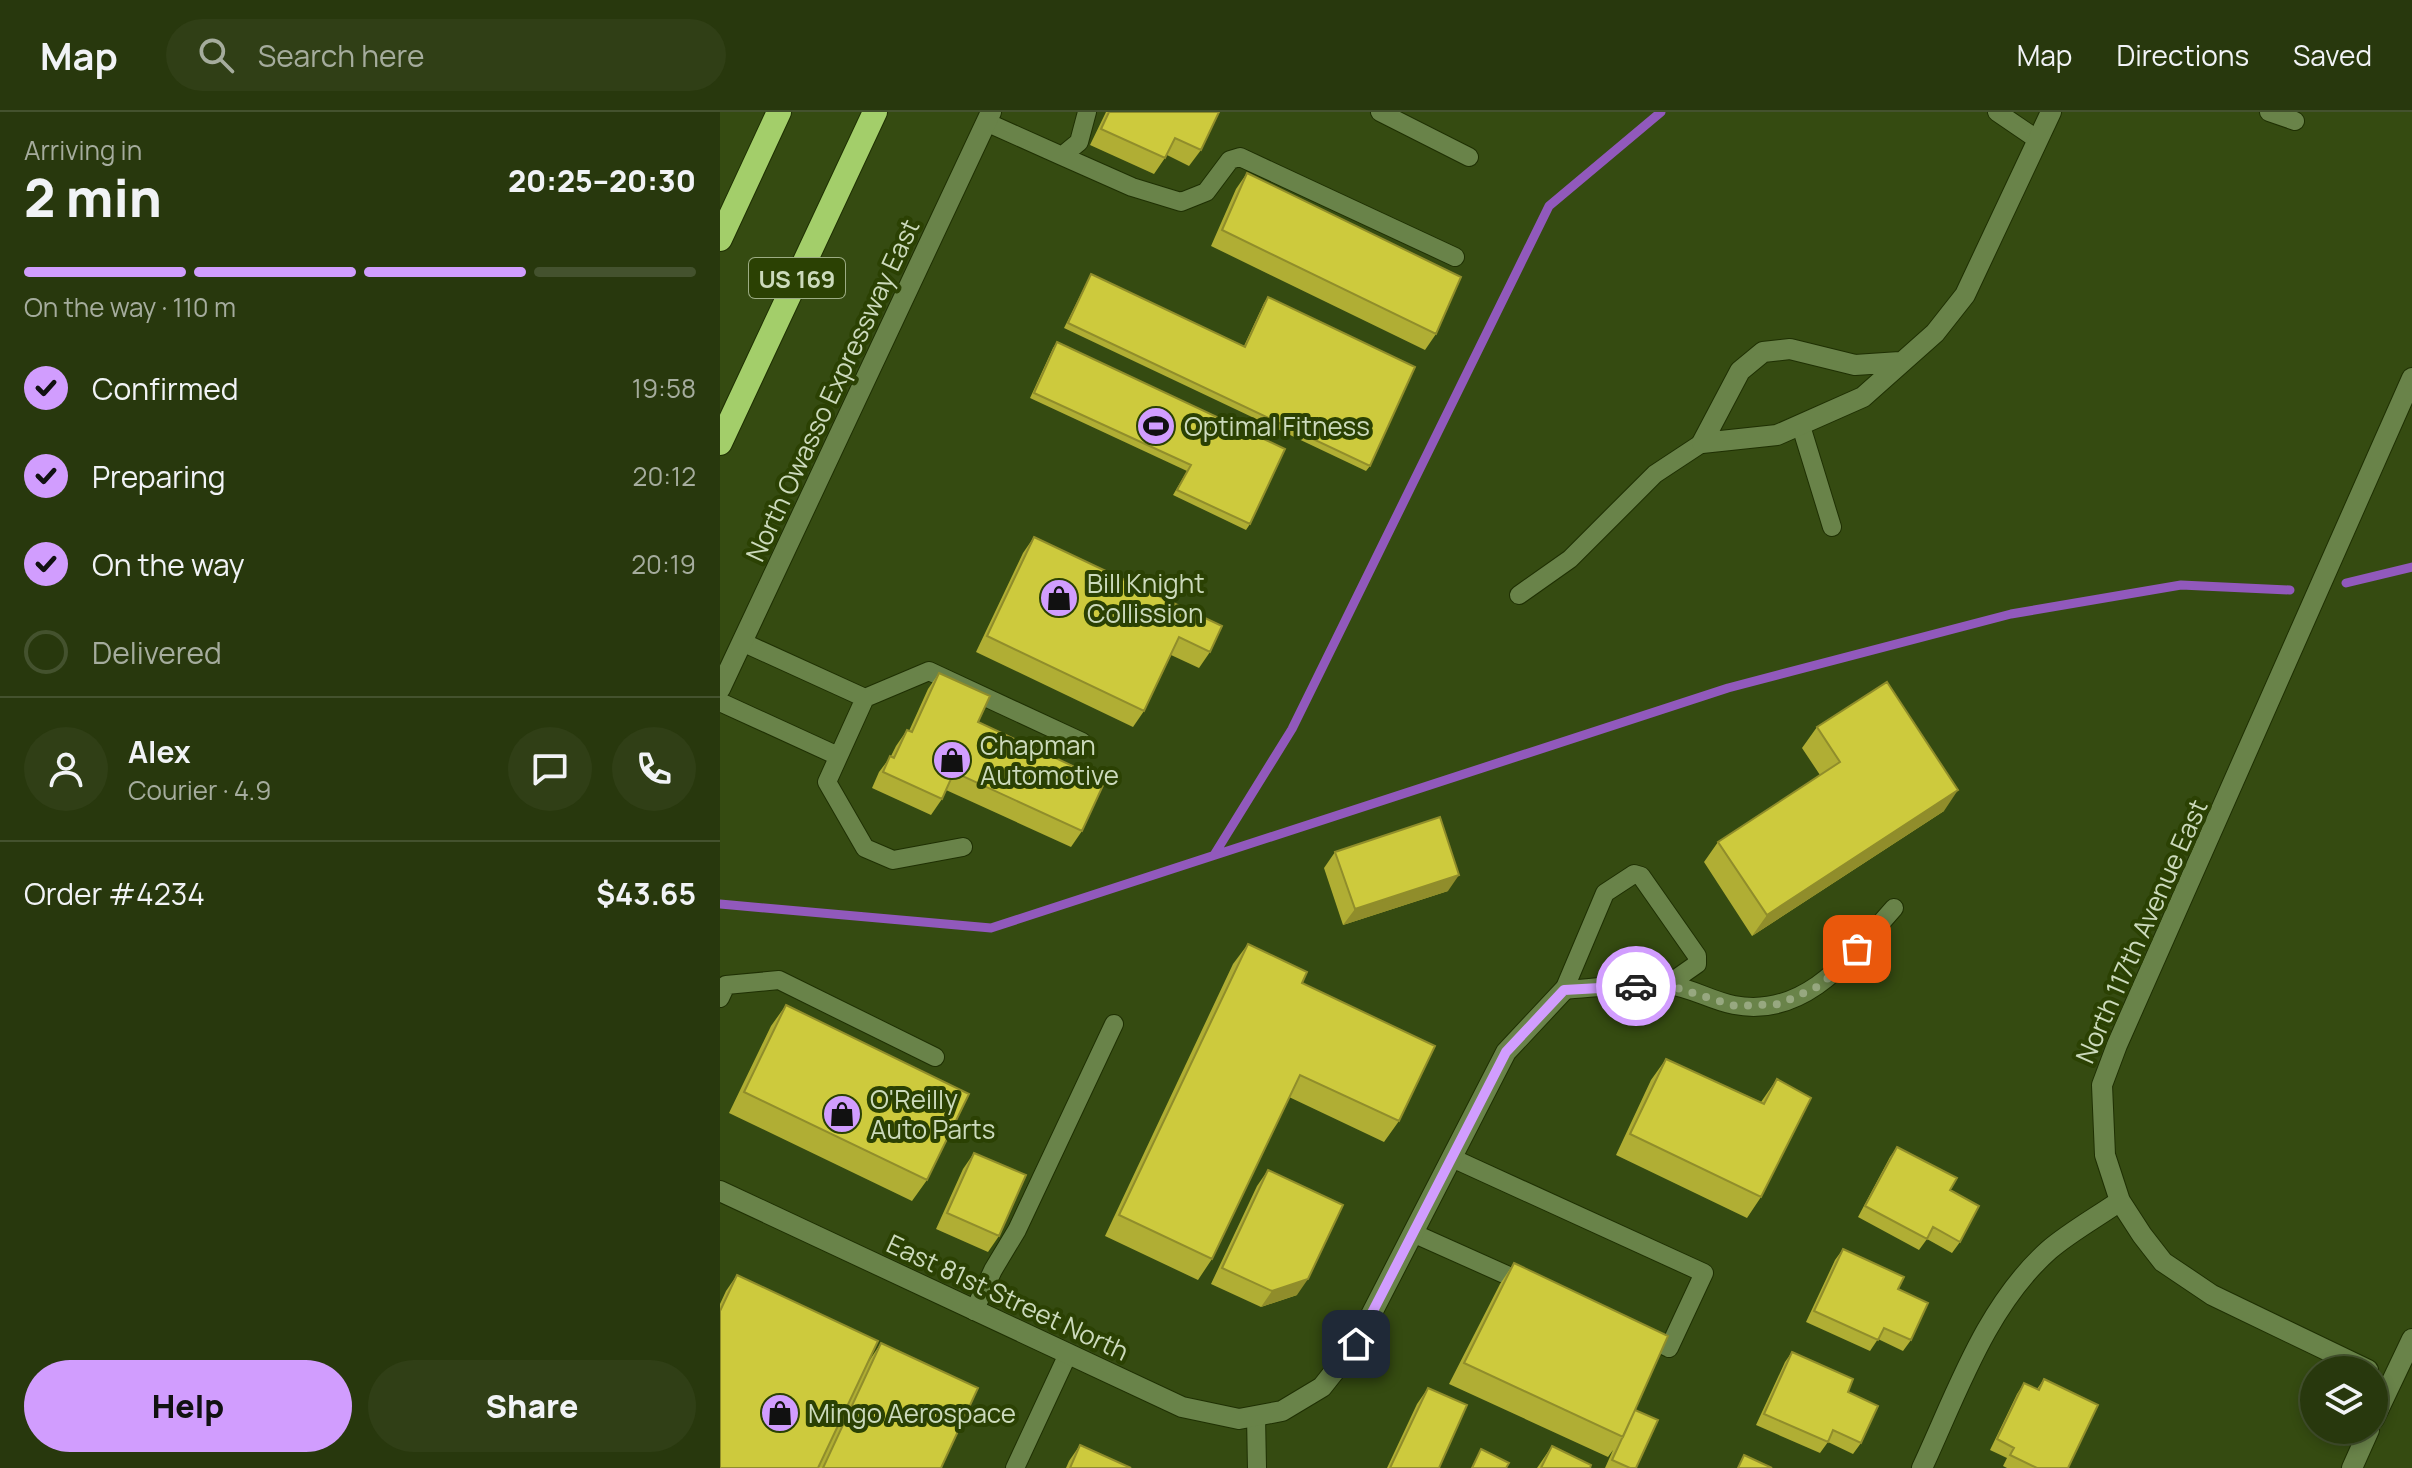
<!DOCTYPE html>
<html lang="en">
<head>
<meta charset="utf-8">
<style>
	:root { --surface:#28380d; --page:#303f16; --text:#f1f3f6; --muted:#a5ac9d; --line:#44522e; --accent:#d19dfe }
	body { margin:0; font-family:Manrope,sans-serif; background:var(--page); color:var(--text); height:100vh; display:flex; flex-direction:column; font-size:30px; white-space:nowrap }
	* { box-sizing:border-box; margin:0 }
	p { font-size:26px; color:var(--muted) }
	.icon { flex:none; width:44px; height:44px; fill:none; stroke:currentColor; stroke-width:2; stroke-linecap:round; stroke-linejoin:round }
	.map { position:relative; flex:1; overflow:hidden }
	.side { display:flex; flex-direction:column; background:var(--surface); width:720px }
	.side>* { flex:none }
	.buttons { position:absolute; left:1580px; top:1244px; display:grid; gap:16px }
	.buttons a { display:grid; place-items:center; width:88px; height:88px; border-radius:50%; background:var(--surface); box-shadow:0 4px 12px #0003,0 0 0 2px var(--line); font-size:40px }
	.pin { position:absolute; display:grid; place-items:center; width:68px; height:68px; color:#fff; margin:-34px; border-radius:16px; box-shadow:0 4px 12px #0006 }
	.courier { position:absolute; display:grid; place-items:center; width:80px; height:80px; margin:-40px; border:6px solid #d19dfe; border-radius:50%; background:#fff; color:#222; box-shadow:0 2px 10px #0007 }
	.summary em { font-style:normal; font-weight:800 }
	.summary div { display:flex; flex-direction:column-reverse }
	.summary { display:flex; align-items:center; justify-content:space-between; height:136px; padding:0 24px }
	h1 { font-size:52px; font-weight:800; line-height:60px }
	.bar { display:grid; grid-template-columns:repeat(4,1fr); gap:12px 8px; align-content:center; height:96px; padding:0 24px }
	.bar i { height:10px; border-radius:6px; background:var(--line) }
	.bar .current { background:var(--accent) }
	.bar p { grid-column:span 4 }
	.line { display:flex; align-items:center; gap:20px; padding:0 24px; border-top:2px solid var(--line) }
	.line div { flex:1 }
	.round { display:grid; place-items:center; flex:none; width:84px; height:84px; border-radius:42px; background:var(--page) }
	ol { padding:0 24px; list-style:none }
	li { display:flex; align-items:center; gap:24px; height:88px }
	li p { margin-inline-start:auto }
	li .icon { padding:8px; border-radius:50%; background:var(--accent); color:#111; stroke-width:4 }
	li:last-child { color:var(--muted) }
	li i { width:44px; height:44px; border:4px solid var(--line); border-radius:50% }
	.cta { display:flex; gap:16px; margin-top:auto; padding:16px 24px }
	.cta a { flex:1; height:92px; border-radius:48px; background:var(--accent); color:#111; font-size:32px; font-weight:800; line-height:92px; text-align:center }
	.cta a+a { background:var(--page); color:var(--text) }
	header { display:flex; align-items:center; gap:48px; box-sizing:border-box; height:112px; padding:0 40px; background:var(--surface); border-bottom:2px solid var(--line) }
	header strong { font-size:38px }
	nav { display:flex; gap:44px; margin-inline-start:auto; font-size:28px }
	.search { width:560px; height:72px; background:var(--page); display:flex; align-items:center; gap:20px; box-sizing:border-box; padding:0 28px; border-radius:44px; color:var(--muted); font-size:30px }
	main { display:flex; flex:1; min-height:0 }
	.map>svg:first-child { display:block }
</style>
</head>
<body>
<header>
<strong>Map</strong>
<div class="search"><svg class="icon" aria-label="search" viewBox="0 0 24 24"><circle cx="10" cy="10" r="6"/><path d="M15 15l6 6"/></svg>Search here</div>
<nav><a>Map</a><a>Directions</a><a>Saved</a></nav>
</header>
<main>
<section class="side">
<div class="summary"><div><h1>2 min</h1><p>Arriving in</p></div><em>20:25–20:30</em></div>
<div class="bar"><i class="current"></i><i class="current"></i><i class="current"></i><i></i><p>On the way · 110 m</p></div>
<ol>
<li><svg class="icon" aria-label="check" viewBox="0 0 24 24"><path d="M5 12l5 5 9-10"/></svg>Confirmed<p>19:58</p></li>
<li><svg class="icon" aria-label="check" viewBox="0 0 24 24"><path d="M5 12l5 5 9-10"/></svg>Preparing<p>20:12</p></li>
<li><svg class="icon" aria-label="check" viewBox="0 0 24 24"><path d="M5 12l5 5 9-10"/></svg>On the way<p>20:19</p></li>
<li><i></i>Delivered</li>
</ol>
<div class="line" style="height:144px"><a class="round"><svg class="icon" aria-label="person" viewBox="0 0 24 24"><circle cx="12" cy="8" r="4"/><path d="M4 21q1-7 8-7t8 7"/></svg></a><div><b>Alex</b><p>Courier · 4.9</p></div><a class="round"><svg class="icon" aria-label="chat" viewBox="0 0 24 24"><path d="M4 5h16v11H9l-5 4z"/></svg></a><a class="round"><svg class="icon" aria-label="phone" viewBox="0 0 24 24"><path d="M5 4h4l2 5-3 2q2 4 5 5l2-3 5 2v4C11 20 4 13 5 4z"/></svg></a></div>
<div class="line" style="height:104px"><div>Order #4234</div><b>$43.65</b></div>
<div class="cta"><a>Help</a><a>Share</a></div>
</section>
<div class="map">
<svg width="1692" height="1356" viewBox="0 0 1692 1356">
	<rect width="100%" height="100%" fill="#354b11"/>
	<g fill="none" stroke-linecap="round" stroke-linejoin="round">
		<path stroke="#9159bc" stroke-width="9" d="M1626,471l66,-16
			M494,743l78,-126 257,-523 112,-94
			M0,792l271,24 737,-240 283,-74 170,-29 109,5"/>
		<g stroke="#1f3003" stroke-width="20">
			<path id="lane" d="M660,0l89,45
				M1277,0l41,28
				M1549,0l26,9
				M266,10l76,34 17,-14 8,-30
				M342,44l70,31 49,15 25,-10 24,-32 10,-3 215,100
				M1081,314l31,101
				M799,483l51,-36 85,-85 47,-31
				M22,530l123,56
				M0,590l118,54
				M243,735l-70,13 -28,-12 -38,-66 38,-84 64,-27 153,71
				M947,873l30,-21v-8l-56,-80 -7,-2 -29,19 -41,97c30,-2 77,-8 105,-5 23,3 43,16 65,20 72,14 118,-50 160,-97
				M0,886l6,-13 53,-5 156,77
				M732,1046l252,115 -35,75 -25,-12
				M695,1122l114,51
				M254,1199l19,-41 24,-40 97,-206
				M536,1304l1,52
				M295,1356l53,-114"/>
		</g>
		<g stroke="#1f3003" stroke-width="22">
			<path id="street" d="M982,331l75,-8 86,-38 72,-64 30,-38 86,-183
				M982,331l38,-72 23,-19 27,-3 65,16 45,-3
				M0,1079l462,216 57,12 43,-8 40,-24 34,-43 150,-292 58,-62
				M1648,1258l-156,-75 -49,-33 -21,-27 -22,-34 -15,-46 -3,-70 15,-40 295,-667
				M1654,1307l38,-80
				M1202,1356c35,-75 64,-162 127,-218 21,-18 48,-33 71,-49
				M1632,1356l17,-38"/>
		</g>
		<g stroke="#1f3003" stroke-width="22">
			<path id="secondary" d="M0,577l271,-577"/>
		</g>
		<g stroke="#1f3003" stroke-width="26">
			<path id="highway" d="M0,127l59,-127
				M0,331l155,-331"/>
		</g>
		<use href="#lane" stroke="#698349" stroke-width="18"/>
		<use href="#street" stroke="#698349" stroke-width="20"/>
		<use href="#secondary" stroke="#698349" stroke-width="20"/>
		<use href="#highway" stroke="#a3ce6a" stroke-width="24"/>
	</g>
	<path fill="#b0ae34" d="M386,0h113l-18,38 -12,16 -22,-11 -13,19 -64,-29z
		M527,61l189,161 -11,16 -214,-104 25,-57z
		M371,162l153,72 20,-43 4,-6 102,169 -4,5 -302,-143z
		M337,230l228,107 -35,75 -4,6 -73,-35 14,-24 -157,-73 23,-50z
		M314,425l176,115 -11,16 -28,-13 -27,56 -11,16 -157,-75 47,-99z
		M219,561l39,49 104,109 -11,16 -125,-57 -4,9 -11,16 -59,-27 7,-16 12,-16 5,-10 11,-16 2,1 19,-42z
		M1097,615l127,84 -192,125 -48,-74 14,-20 102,-67 -18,-27z
		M615,740l113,39 -105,34 -19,-57z
		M528,832l54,39 97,138 -15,21 -95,-45 -77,162 -14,21 -93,-44 128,-272z
		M66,893l141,175 -15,21 -183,-88 42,-87z
		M946,947l95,43 16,-23 -16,118 -14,21 -131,-63 35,-75z
		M1177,1035l53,43 10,52 -8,11 -25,-14 -8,11 -61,-33 32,-60z
		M254,1041l25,83 -11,16 -52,-23 27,-60z
		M548,1058l29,125 -36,12 -50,-23 46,-98z
		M1123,1137l55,40 13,51 -8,11 -25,-12 -8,12 -64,-29 29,-62z
		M794,1151l121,147 1,58h-31l8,-18 -5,7 -159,-73 51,-100z
		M17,1163l132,86 12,-18 60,125h-221v-164l6,-13z
		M1072,1240l56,40 13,51 -8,11 -25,-12 -8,11 -64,-28 29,-63z
		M1324,1267l24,89h-61l-4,-2 4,-8 -17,-8 27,-56 7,-11 13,6z
		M708,1276l11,80h-52l30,-64z
		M360,1333l51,23h-65l3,-7z
		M832,1334l38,22h-53z"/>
	<path fill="#908d2b" d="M1238,678l-14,21 -192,125 15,-21z
		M739,763l-11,16 -105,34 12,-16z
		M588,1167l-11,16 -36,12 11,-16z"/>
	<path fill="#cdca3d" stroke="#908d2b" stroke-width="2" d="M389,0h110l-18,38 -26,-12 -10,20 -64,-29z
		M527,61l214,104 -25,57 -214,-104z
		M371,162l154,73 23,-50 147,70 -45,99 -302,-143z
		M337,230l228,107 -35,75 -73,-34 14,-25 -157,-72z
		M314,425l188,89 -12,26 -31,-15 -35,74 -157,-75z
		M219,561l51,23 -12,26 127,59 -23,50 -128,-59 -12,27 -59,-27 7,-16 4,2 13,-28 5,2z
		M1167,570l71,108 -191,125 -49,-73 122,-80 -23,-35z
		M720,705l19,58 -104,34 -20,-57z
		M528,832l59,28 -5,11 133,63 -36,75 -99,-46 -88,184 -93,-44z
		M66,893l183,89 -42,86 -183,-88z
		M946,947l98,45 13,-25 34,19 -50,99 -131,-63z
		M1177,1035l60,31 -7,12 29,16 -19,36 -27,-15 -6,12 -62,-33z
		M254,1041l52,22 -27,61 -52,-23z
		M548,1058l75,35 -35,74 -36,12 -50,-23z
		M1123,1137l61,28 -6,12 30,14 -17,37 -27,-12 -6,12 -64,-29z
		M794,1151l154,73 -45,101 -159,-74z
		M17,1163l141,66 -60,127h-98v-157z
		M161,1231l97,45 -37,80h-118z
		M1072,1240l61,27 -5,13 30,14 -17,37 -28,-13 -5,12 -64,-28z
		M1324,1267l54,26 -30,63h-31l-27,-13 4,-7 -17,-9 27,-56 15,7z
		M708,1276l39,17 -28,63h-49z
		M915,1298l23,10 -22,48h-6l-18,-8z
		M360,1333l51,23h-61z
		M832,1334l39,19 -1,3h-49z
		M761,1337l28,14 -3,5h-34z
		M1024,1343l28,13h-34z"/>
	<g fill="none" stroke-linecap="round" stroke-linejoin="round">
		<path stroke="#97a880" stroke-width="8" stroke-dasharray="0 14.4" d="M916,874l31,-1 68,21 45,-2 41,-19 36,-36"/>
		<path stroke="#d19dfe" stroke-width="10" d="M636,1232l150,-292 58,-62 72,-4"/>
	</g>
	<defs>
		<g id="stadium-disc" transform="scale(2)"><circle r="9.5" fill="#d19dfe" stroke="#2b4103"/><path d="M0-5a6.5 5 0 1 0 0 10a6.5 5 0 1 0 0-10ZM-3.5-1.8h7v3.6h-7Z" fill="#111"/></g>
		<g id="shop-disc" transform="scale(2)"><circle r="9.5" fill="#d19dfe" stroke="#2b4103"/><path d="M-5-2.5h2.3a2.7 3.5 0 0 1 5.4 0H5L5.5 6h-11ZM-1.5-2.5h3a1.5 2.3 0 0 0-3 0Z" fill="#111"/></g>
	</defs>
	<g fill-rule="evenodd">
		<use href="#stadium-disc" x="436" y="314"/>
		<use href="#shop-disc" x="339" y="486"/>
		<use href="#shop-disc" x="232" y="648"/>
		<use href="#shop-disc" x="122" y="1002"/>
		<use href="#shop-disc" x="60" y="1301"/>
	</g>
	<g text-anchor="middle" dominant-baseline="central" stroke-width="8" stroke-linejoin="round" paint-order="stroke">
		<rect fill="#2b4103" stroke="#9cac84" stroke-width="2" x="29" y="146" width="96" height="40" rx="6"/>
		<g font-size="24" font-weight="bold" fill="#ccdabc">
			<text x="77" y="166">US 169</text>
		</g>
		<g font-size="26" fill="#ccdabc" stroke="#2b4103">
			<text transform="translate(112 278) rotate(-65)">North Owasso Expressway East</text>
			<text transform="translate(1421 819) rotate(-66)">North 117th Avenue East</text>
			<text transform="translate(288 1185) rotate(25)">East 81st Street North</text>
		</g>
		<g font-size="26" fill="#ccdabc" stroke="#2b4103" text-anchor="start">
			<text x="464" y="314">Optimal Fitness</text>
			<text x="367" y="471">Bill Knight<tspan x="367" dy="30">Collission</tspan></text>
			<text x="260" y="633">Chapman<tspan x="260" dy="30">Automotive</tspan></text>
			<text x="150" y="987">O'Reilly<tspan x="150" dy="30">Auto Parts</tspan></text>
			<text x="88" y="1301">Mingo Aerospace</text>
		</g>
	</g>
</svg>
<div class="buttons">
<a><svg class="icon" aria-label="layers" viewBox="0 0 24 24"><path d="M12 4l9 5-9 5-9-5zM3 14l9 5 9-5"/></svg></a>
</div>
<div class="pin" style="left:1137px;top:837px;background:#ea580c"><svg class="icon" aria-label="bag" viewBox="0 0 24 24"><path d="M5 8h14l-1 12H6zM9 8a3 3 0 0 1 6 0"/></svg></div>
<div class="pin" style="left:636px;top:1232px;background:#1f2937"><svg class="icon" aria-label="home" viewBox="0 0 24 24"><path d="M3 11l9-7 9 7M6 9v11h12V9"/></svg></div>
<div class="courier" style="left:916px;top:874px"><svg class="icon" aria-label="car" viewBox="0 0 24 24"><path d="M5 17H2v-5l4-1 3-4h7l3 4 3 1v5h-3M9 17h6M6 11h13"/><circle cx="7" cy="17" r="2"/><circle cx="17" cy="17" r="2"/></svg></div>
</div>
</main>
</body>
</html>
